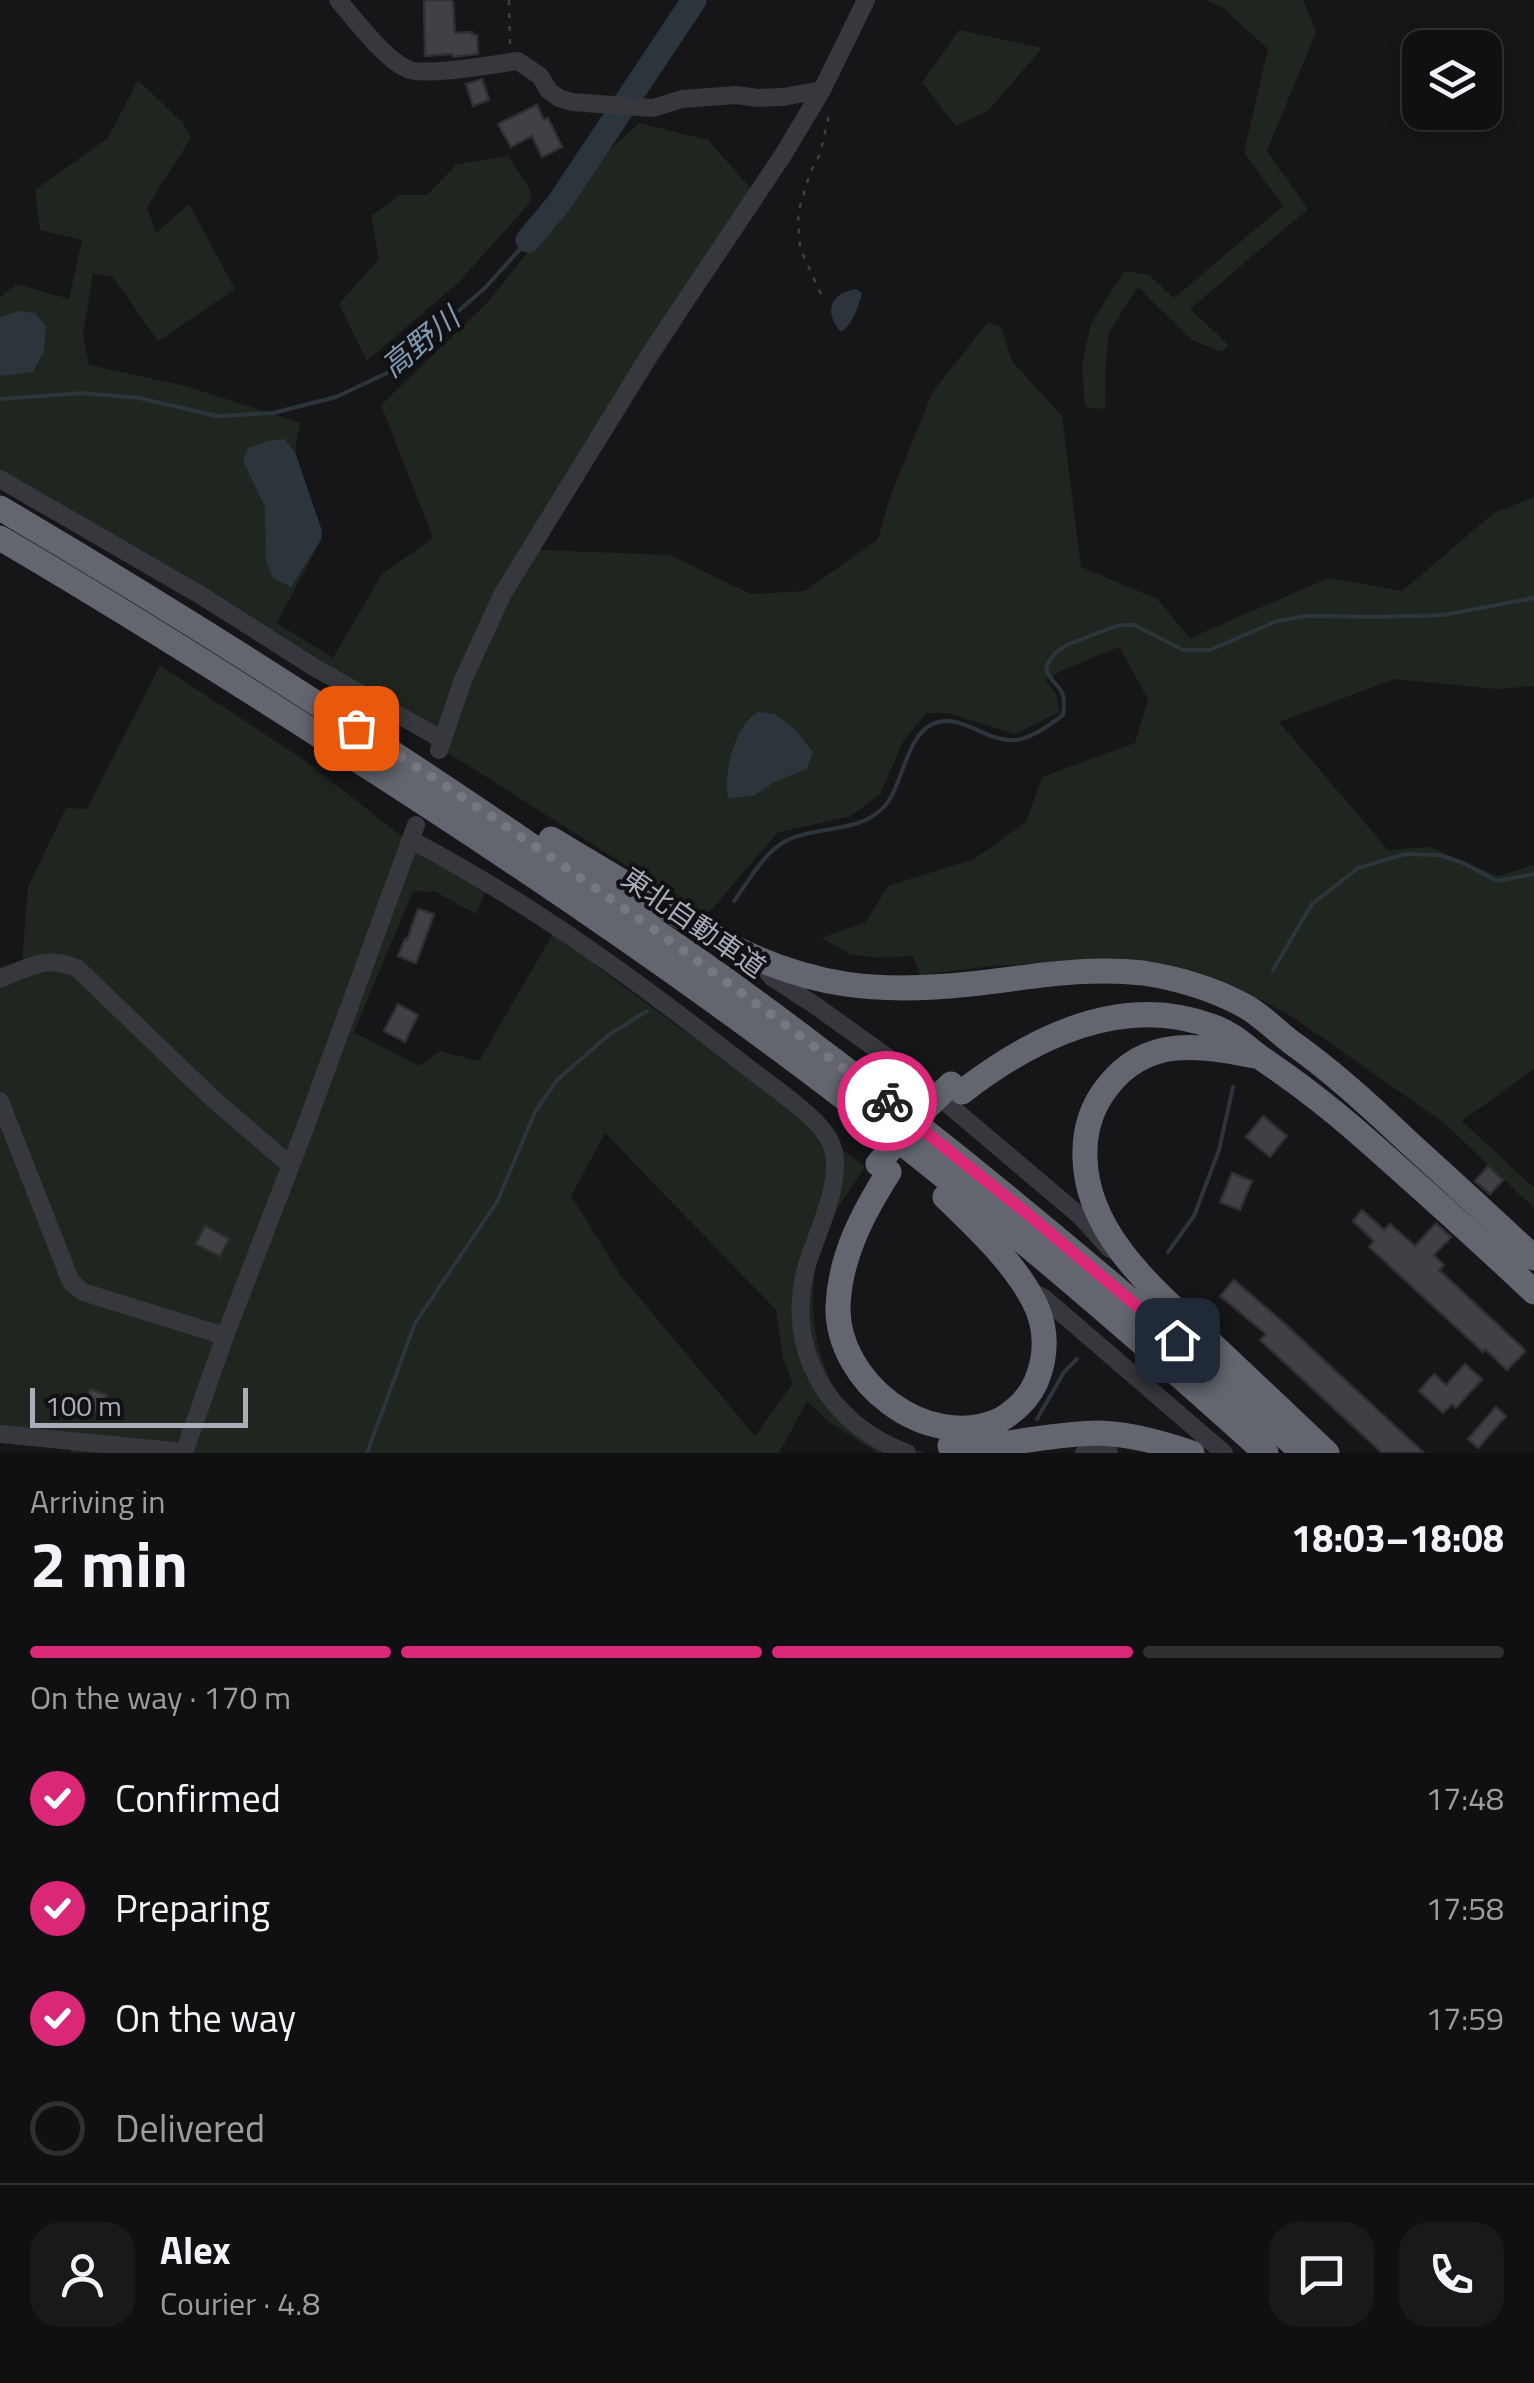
<!DOCTYPE html>
<html lang="en">
<head>
<meta charset="utf-8">
<style>
	:root { --surface:#101012; --page:#19191b; --text:#f1f3f6; --muted:#9c9d9f; --line:#303032; --accent:#db2777 }
	body { margin:0; font-family:"Titillium Web","Noto Sans JP",sans-serif; background:var(--page); color:var(--text); height:100vh; display:flex; flex-direction:column; font-size:38px; white-space:nowrap }
	* { box-sizing:border-box; margin:0 }
	p { font-size:32px; color:var(--muted) }
	.icon { flex:none; width:55px; height:55px; fill:none; stroke:currentColor; stroke-width:2; stroke-linecap:round; stroke-linejoin:round }
	.map { position:relative; height:1453px; overflow:hidden }
	.details { display:flex; flex-direction:column; background:var(--surface); flex:1 }
	.details>* { flex:none }
	.controls { position:absolute; left:1402px; top:30px; display:grid; gap:20px }
	.controls a { display:grid; place-items:center; width:100px; height:100px; border-radius:20px; background:var(--surface); box-shadow:0 5px 15px #0003,0 0 0 2px var(--line); font-size:50px }
	.scale { position:absolute; left:30px; bottom:25px; width:218px; box-sizing:border-box; padding-left:10px; border:5px solid #a8adb8; border-top:0; font-size:28px; line-height:35px; white-space:nowrap; color:#a8adb8; -webkit-text-stroke:8px #111113; paint-order:stroke }
	.pin { position:absolute; display:grid; place-items:center; width:85px; height:85px; color:#fff; margin:-42px; border-radius:20px; box-shadow:0 5px 15px #0006 }
	.courier { position:absolute; display:grid; place-items:center; width:100px; height:100px; margin:-50px; border:8px solid #db2777; border-radius:50%; background:#fff; color:#222; box-shadow:0 2px 12px #0007 }
	.head em { font-style:normal; font-weight:700 }
	.head div { display:flex; flex-direction:column-reverse }
	.head { display:flex; align-items:center; justify-content:space-between; height:170px; padding:0 30px }
	h1 { font-size:65px; font-weight:700; line-height:75px }
	.bar { display:grid; grid-template-columns:repeat(4,1fr); gap:15px 10px; align-content:center; height:120px; padding:0 30px }
	.bar i { height:12px; border-radius:8px; background:var(--line) }
	.bar .active { background:var(--accent) }
	.bar p { grid-column:span 4 }
	.line { display:flex; align-items:center; gap:25px; padding:0 30px; border-top:2px solid var(--line) }
	.line div { flex:1 }
	.round { display:grid; place-items:center; flex:none; width:105px; height:105px; border-radius:30px; background:var(--page) }
	ol { padding:0 30px; list-style:none }
	li { display:flex; align-items:center; gap:30px; height:110px }
	li p { margin-inline-start:auto }
	li .icon { padding:10px; border-radius:50%; background:var(--accent); color:#fff; stroke-width:4 }
	li:last-child { color:var(--muted) }
	li i { width:55px; height:55px; border:5px solid var(--line); border-radius:50% }
	.map>svg:first-child { display:block }
</style>
</head>
<body>
<div class="map">
<svg width="1534" height="1453" viewBox="0 0 1534 1453">
	<rect width="100%" height="100%" fill="#161618"/>
	<path fill="#1e261f" fill-rule="evenodd" d="M1206,0h97l13,32 -49,119 41,58 -118,100 39,36 -7,7 -30,-12 -54,-53 -29,45 -3,30 -1,47 -20,-2 -3,-43 9,-40 33,-53 25,4 25,23 109,-92 -39,-54 24,-103 -44,-40z
		M959,30l83,18 -53,62 -33,16 -34,-43z
		M138,80l45,43 8,15 -44,69 9,26 33,-29 46,85 -77,52 -46,-65 -19,-2 -10,60 6,31 97,21 114,37 -5,29 27,79 -1,9 -44,83 56,35 49,-84 51,-36 -52,-133 109,-105 112,-143 37,-34 69,17 52,59 -221,351 131,5 81,39 54,-3 73,-52 12,-42 43,-106 55,-69 13,5 11,34 50,55 19,151 76,32 33,39 139,-60 73,13 92,-78 40,-16v189l-37,3 -103,-10 -115,43 109,128 42,-3 68,29 36,-11v204l-72,52 72,67v20l-90,-85 -148,-104 -31,-17 -70,-31 -38,-7 -67,-3 -98,5 -72,9 -7,-19 -36,2 -27,-4 -29,-16 45,-16 22,-36 86,-27 52,-37 16,-45 93,-34 13,-44 -29,-52 -54,22 -20,11 11,14 4,18 -45,22 -67,-21h-22l-23,29 -23,52 -29,22 -74,17 -71,83 -245,-155 -461,-273v-191l17,-13 52,15 13,-59 -42,-10 -5,-40 73,-52z
		M508,156l21,32 3,12 -72,81 -93,80 -28,-57 40,-45 -8,-43 28,-21h28l30,-31z
		M160,665l144,95 95,74 87,56 -10,24 -40,-22 -23,-1 -59,141 65,34 21,-15 39,10 75,-129 62,49 129,94 120,92c-16,25 -37,51 -45,80 -19,72 0,157 69,194 11,5 25,8 37,12h-49l-48,-31 -22,-21 -28,52h-708l-2,-18 -69,-7v-461l22,-7 6,-73 38,-79 21,1zM605,1133l171,177 7,49 10,24 -38,53 -134,-160 -50,-80z"/>
	<path fill="#2c353c" d="M856,289l6,4c-3,13 -10,32 -21,39 -17,-19 -12,-39 15,-43z
		M19,311l16,2 11,14 -2,24 -11,21 -33,4v-59z
		M284,439l11,13 27,79 -1,9 -30,47 -18,-9 -7,-17 -1,-54 -22,-46 5,-13 19,-7z
		M758,712l17,2 19,14 19,24 -6,17 -33,13 -20,14 -26,2c-5,-25 7,-73 30,-86z"/>
	<g fill="none" stroke-linecap="round" stroke-linejoin="round">
		<path stroke="#2c353c" stroke-width="4" d="M0,399l83,-6 56,5 78,18 56,-3 63,-16 51,-24 99,-86 42,-47
			M734,901c14,-19 29,-47 50,-59 30,-17 75,-8 100,-35 20,-22 21,-73 51,-84 27,-10 52,20 81,17 17,-2 33,-15 47,-25 5,-34 -12,-25 -17,-49l9,-13 14,-9 50,-19h15l49,25h27l67,-29 29,-5 71,1 66,-2 91,-17
			M1273,970l39,-66 46,-36 47,-14 34,1 24,8 34,18 37,-7
			M1168,1252l26,-36 25,-66 14,-63
			M1037,1419l27,-47 13,-13
			M367,1453l48,-130 82,-121 38,-90 22,-32 53,-46 37,-23"/>
		<path stroke="#2c353c" stroke-width="25" d="M528,240l31,-37 135,-203"/>
	</g>
	<path fill="#404145" stroke="#303034" stroke-width="2.5" d="M424,0h26l3,2 2,31 17,-1v3h5l1,19 -25,3 -1,-3 -27,2z
		M482,79l7,21 -16,6 -7,-22z
		M537,105l7,15 4,-2 14,29 -20,10 -10,-21 -21,11 -13,-23z
		M418,909l16,5 -18,49 -18,-7 7,-17 2,1z
		M398,1004l20,11 -13,27 -21,-11z
		M1263,1116l24,20 -17,21 -24,-20z
		M1488,1166l15,14 -13,14 -15,-13z
		M1232,1173l20,8 -12,29 -20,-8z
		M1362,1210l22,20 6,-6 25,22 21,-23 15,14 -17,18 10,10 -5,5 84,78 2,4 -18,18 -22,-21 -2,3 -114,-105 5,-6 -21,-20z
		M205,1226l24,13 -9,17 -24,-12z
		M1234,1280l50,43 140,130h-42l-122,-113 6,-6 -46,-38z
		M1465,1364l17,15 -26,29 -4,-4 -9,9 -24,-22 15,-17 12,11z
		M90,1389l17,6 -7,18 -16,-5z
		M1496,1407l10,9 -28,32 -10,-9z"/>
	<g fill="none" stroke-linecap="round" stroke-linejoin="round">
		<path stroke="#3d3f44" stroke-width="2.5" stroke-dasharray="5 8" stroke-linecap="butt" d="M509,0l1,46
			M821,294l-21,-46 -2,-35 12,-40 10,-19 9,-39 -1,-4"/>
		<path stroke="#37383d" stroke-width="18" d="M338,0c17,19 49,63 72,70 20,6 84,-6 108,-9l22,15 9,15 10,7 13,4 81,6 29,-9 54,-4 22,3 25,-1 39,-7
			M0,479l199,115 113,72 131,74
			M439,750l24,-70 39,-85 148,-241 133,-199 39,-65 44,-90
			M411,840c122,64 232,145 340,230 21,16 68,48 79,71 17,34 -13,90 -23,124 -24,84 21,159 100,188
			M759,963l14,15 43,28 102,73 162,137 30,33
			M0,979c29,-12 46,-24 77,-11l135,130 78,67
			M0,1101l71,181 12,10 142,44
			M1029,1291l15,7 180,155
			M0,1434l184,18
			M184,1453l41,-117 77,-200 114,-311
			M1084,1453h25"/>
		<path stroke="#63666e" stroke-width="25" d="M0,508c212,125 418,258 620,399 38,26 76,51 113,78 199,145 388,302 570,468
			M0,538c113,66 224,136 334,207 190,121 377,248 554,387 130,102 255,210 378,321
			M551,839l177,106c84,42 149,49 242,39 57,-6 114,-18 173,-11 33,5 70,16 100,32 19,10 31,24 48,37 41,29 78,63 115,98 43,39 86,78 128,118
			M1255,1056c-55,-11 -108,-20 -147,30 -17,21 -24,45 -23,72 2,81 77,138 131,190 37,35 74,70 111,105
			M962,1092c71,-55 161,-100 252,-65 20,7 33,21 50,33 34,23 65,47 96,74 59,52 117,104 174,158
			M889,1172c-26,41 -49,84 -51,134 -2,75 88,147 162,114 15,-9 29,-22 36,-38 10,-24 11,-50 1,-74 -18,-41 -60,-80 -92,-111
			M950,1446c50,3 99,-13 149,-13 32,1 63,10 93,20"/>
		<path stroke="#63666e" stroke-width="25" d="M878,1164l41,-49 32,-31"/>
	</g>
	<g fill="none" stroke-linecap="round" stroke-linejoin="round">
		<path stroke="#757880" stroke-width="10" stroke-dasharray="0 18" d="M356,728c183,116 358,243 531,373"/>
		<path stroke="#db2777" stroke-width="12" d="M887,1101l143,115 147,124"/>
	</g>
	<g text-anchor="middle" dominant-baseline="central" stroke-width="8" stroke-linejoin="round" paint-order="stroke">
		<g font-size="28" fill="#a8adb8" stroke="#111113">
			<text transform="translate(694 922) rotate(35)">東北自動車道</text>
		</g>
		<g font-size="30" font-style="italic" fill="#7f9bb3" stroke="#111113">
			<text transform="translate(420 342) rotate(-39)">高野川</text>
		</g>
	</g>
</svg>
<div class="controls">
<a><svg class="icon" aria-label="layers" viewBox="0 0 24 24"><path d="M12 4l9 5-9 5-9-5zM3 14l9 5 9-5"/></svg></a>
</div>
<div class="scale">100 m</div>
<div class="pin" style="left:356px;top:728px;background:#ea580c"><svg class="icon" aria-label="bag" viewBox="0 0 24 24"><path d="M5 8h14l-1 12H6zM9 8a3 3 0 0 1 6 0"/></svg></div>
<div class="pin" style="left:1177px;top:1340px;background:#1f2937"><svg class="icon" aria-label="home" viewBox="0 0 24 24"><path d="M3 11l9-7 9 7M6 9v11h12V9"/></svg></div>
<div class="courier" style="left:887px;top:1101px"><svg class="icon" aria-label="bike" viewBox="0 0 24 24"><circle cx="6" cy="16" r="4"/><circle cx="18" cy="16" r="4"/><path d="M6 16l4-8h5l3 8M10 8l3 8H6M13 5h3"/></svg></div>
</div>
<section class="details">
<div class="head"><div><h1>2 min</h1><p>Arriving in</p></div><em>18:03–18:08</em></div>
<div class="bar"><i class="active"></i><i class="active"></i><i class="active"></i><i></i><p>On the way · 170 m</p></div>
<ol>
<li><svg class="icon" aria-label="check" viewBox="0 0 24 24"><path d="M5 12l5 5 9-10"/></svg>Confirmed<p>17:48</p></li>
<li><svg class="icon" aria-label="check" viewBox="0 0 24 24"><path d="M5 12l5 5 9-10"/></svg>Preparing<p>17:58</p></li>
<li><svg class="icon" aria-label="check" viewBox="0 0 24 24"><path d="M5 12l5 5 9-10"/></svg>On the way<p>17:59</p></li>
<li><i></i>Delivered</li>
</ol>
<div class="line" style="height:180px"><a class="round"><svg class="icon" aria-label="person" viewBox="0 0 24 24"><circle cx="12" cy="8" r="4"/><path d="M4 21q1-7 8-7t8 7"/></svg></a><div><b>Alex</b><p>Courier · 4.8</p></div><a class="round"><svg class="icon" aria-label="chat" viewBox="0 0 24 24"><path d="M4 5h16v11H9l-5 4z"/></svg></a><a class="round"><svg class="icon" aria-label="phone" viewBox="0 0 24 24"><path d="M5 4h4l2 5-3 2q2 4 5 5l2-3 5 2v4C11 20 4 13 5 4z"/></svg></a></div>
</section>
</body>
</html>
